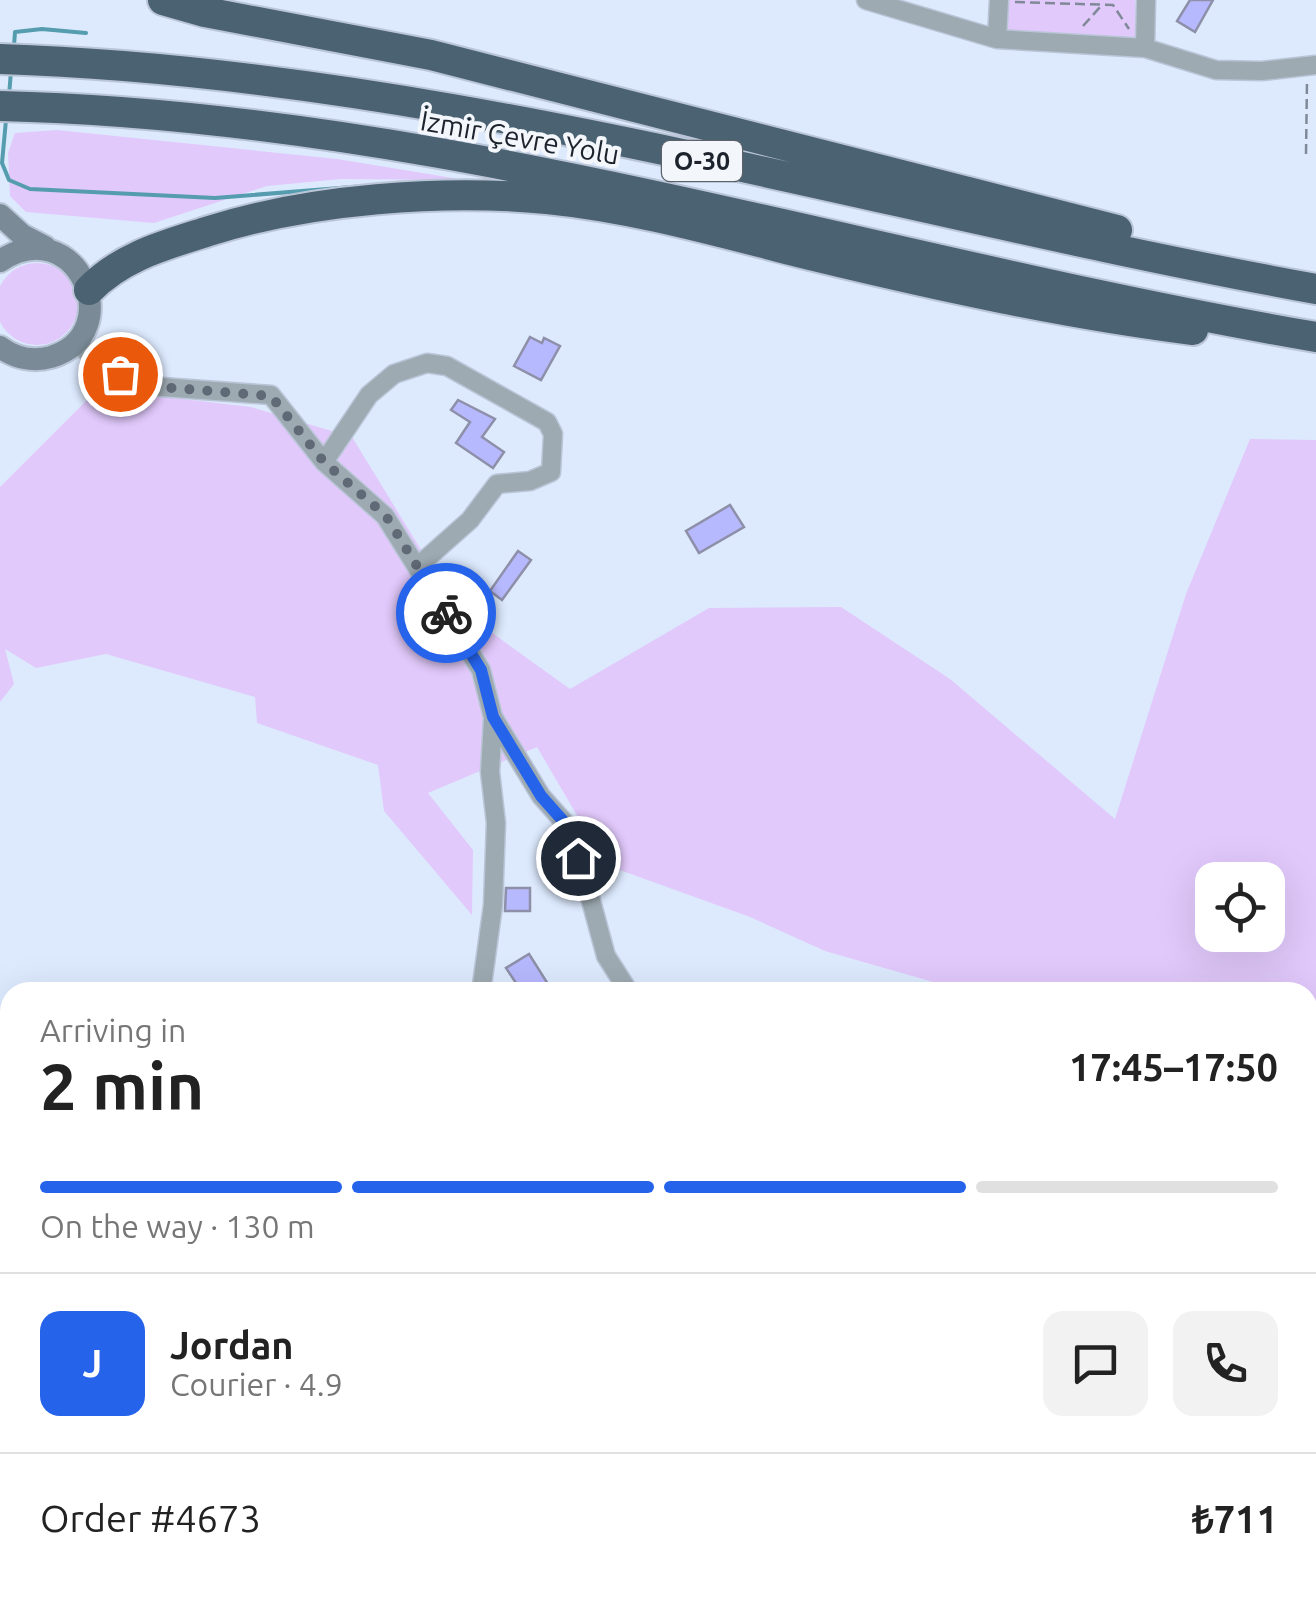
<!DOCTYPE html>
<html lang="en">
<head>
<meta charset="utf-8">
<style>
	:root { --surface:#fff; --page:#f2f2f2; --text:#222; --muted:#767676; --line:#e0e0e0; --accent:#2563eb }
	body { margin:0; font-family:Ubuntu,sans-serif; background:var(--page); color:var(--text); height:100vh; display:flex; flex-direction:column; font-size:38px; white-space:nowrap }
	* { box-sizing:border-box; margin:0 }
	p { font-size:32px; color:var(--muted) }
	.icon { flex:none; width:55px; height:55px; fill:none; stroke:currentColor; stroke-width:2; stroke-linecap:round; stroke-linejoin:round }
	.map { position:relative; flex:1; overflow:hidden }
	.sheet { position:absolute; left:0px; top:982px; width:1318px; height:622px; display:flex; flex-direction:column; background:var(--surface); border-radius:30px 30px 0 0; box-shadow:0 10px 40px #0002 }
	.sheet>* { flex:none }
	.fabs { position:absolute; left:1195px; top:862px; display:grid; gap:20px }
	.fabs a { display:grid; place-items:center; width:90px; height:90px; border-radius:20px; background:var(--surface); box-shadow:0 10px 40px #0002; font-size:50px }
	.pin { position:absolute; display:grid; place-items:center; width:85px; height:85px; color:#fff; margin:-42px; border:5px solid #fff; border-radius:50%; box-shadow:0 2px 10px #0007 }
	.courier { position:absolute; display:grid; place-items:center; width:100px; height:100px; margin:-50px; border:8px solid #2563eb; border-radius:50%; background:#fff; color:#222; box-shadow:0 2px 12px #0007 }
	.head em { font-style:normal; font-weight:700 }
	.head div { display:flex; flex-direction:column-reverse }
	.head { display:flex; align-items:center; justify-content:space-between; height:170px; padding:0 40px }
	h1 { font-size:65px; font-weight:700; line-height:75px }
	.bar { display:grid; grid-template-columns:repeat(4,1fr); gap:15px 10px; align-content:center; height:120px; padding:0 40px }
	.bar i { height:12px; border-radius:8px; background:var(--line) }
	.bar .active { background:var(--accent) }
	.bar p { grid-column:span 4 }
	.line { display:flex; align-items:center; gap:25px; padding:0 40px; border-top:2px solid var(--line) }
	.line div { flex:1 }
	.round { display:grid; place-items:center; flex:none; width:105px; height:105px; border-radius:20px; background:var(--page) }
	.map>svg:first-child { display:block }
</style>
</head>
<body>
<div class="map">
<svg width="1316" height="1603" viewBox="0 0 1316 1603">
	<rect width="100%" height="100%" fill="#ddeafe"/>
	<path fill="#e1c9fb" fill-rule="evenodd" d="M1008,0h127l1,38 -128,-7z
		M57,130l280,29 128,21 -124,-1 -74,7 -113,37 -128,-11 -16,-16 -2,-43 7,-20z
		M-4 304a41 41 0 1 1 82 0a41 41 0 1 1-82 0Z
		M98,389l153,18 101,30 104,170 114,82 139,-81 132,-1 109,72 165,140 71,-225 64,-155 66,1v970l-8,-6v-412h-222l-18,-4 -6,4h-94l-143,-41 -75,-34 -144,-52 -69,-118 -109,46 45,57 -1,65 -88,-104 -6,-46 -121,-42 -2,-26 -149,-43 -70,14 -31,-19 9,35 -14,18v-215zM1212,880h56v55h-56z
		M0,1403l10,6v186h430l20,8h-460z"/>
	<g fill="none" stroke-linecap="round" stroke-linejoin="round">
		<path stroke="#559cae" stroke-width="4" d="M14,46l1,-14 27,-3 44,4
			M9,96l2,-25
			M6,120l-4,43 7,17 21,9 185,9 150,-12"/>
	</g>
	<path fill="#b7b9fe" stroke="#8e8fa9" stroke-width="2.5" d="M1190,0h23l-18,32 -18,-11z
		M530,337l12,6 2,-5 16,8 -19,34 -27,-14z
		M458,400l37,19 -13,18 22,15 -11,16 -37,-25 14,-21 -19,-12z
		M730,505l14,22 -45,26 -13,-22z
		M518,551l13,9 -29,40 -12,-9z
		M506,888h24v23h-25z
		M529,954l24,38h-31l-16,-24z"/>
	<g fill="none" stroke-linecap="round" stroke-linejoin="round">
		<g stroke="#bac6d8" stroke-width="21">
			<path id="minor" d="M866,0l131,39 148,9 71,22 46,1 54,-6
				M997,39l2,-39
				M1145,48l1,-48
				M75,343l45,32 28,11 123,9 53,67 61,54 96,154 12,47 48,79 31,35 34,125 23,36
				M324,462l45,-67 25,-21 33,-11 20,3 100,56 6,12 -2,38 -21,9 -33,3 -27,36 -53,47
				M481,992l12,-87 3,-82 -6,-51 3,-54
				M0,1397h10
				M1308,1432l8,3
				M406,1595l9,8
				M305,1603l11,-8"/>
		</g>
		<g stroke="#bac6d8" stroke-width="26">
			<path id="secondary" d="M0,215l22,20 23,12
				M0,261c76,-51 130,72 51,96 -18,5 -36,1 -51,-10"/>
		</g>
		<g stroke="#bac6d8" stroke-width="34">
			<path id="motorway" d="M163,0l42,12 226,43 686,175
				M0,59c446,14 879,151 1316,230
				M0,106c448,10 877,156 1316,231
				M89,290c33,-34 76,-45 120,-59 101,-32 234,-42 338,-32 91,9 179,35 267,57 124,30 252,58 379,74"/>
		</g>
		<path stroke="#7f8997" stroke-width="2.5" stroke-dasharray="10 5" stroke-linecap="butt" d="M1015,2l98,3 16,24
			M1083,26l18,-20
			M1306,154l1,-74
			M485,1595l35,8
			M182,1603l1,-8
			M270,1603l3,-8"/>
		<use href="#minor" stroke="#9eaab2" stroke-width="18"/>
		<use href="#secondary" stroke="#7a8b97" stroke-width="22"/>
		<use href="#motorway" stroke="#4a6272" stroke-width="30"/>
	</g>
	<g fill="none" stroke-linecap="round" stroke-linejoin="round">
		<path stroke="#606976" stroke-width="10" stroke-dasharray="0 18" d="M120,374l28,12 123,10 53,66 62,54 60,97"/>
		<path stroke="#2563eb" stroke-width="12" d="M446,613l35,57 12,47 48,79 31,35 6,27"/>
	</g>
	<g text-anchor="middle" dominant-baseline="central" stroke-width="8" stroke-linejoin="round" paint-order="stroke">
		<rect fill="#f3f6fb" stroke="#5d626a" stroke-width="2.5" x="662" y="141" width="80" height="40" rx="8"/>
		<g font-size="25" font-weight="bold" fill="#1d232c">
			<text x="702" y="161">O-30</text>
		</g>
		<g font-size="28" fill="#1d232c" stroke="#f3f6fb">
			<text transform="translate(520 137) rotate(10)">İzmir Çevre Yolu</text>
		</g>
	</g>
</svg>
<div class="fabs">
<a><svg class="icon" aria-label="locate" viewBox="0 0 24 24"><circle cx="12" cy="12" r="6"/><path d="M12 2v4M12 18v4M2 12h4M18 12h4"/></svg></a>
</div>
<div class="pin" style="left:120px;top:374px;background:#ea580c"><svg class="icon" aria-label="bag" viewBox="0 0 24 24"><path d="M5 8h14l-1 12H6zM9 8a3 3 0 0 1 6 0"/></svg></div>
<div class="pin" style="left:578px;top:858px;background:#1f2937"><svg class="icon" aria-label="home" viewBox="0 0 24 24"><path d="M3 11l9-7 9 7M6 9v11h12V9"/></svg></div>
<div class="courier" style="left:446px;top:613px"><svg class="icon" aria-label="bike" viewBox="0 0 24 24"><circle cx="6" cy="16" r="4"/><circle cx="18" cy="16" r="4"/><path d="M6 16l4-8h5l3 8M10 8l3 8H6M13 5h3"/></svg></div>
<section class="sheet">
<div class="head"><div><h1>2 min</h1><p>Arriving in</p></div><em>17:45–17:50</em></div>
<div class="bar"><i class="active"></i><i class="active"></i><i class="active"></i><i></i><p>On the way · 130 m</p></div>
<div class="line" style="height:180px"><b class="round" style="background:var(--accent);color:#fff">J</b><div><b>Jordan</b><p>Courier · 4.9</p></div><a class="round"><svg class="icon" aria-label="chat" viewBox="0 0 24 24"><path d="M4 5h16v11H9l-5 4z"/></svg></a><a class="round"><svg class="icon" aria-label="phone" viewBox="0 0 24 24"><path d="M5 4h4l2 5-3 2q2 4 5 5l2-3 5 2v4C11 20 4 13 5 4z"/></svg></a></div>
<div class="line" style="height:130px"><div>Order #4673</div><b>₺711</b></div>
</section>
</div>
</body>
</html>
